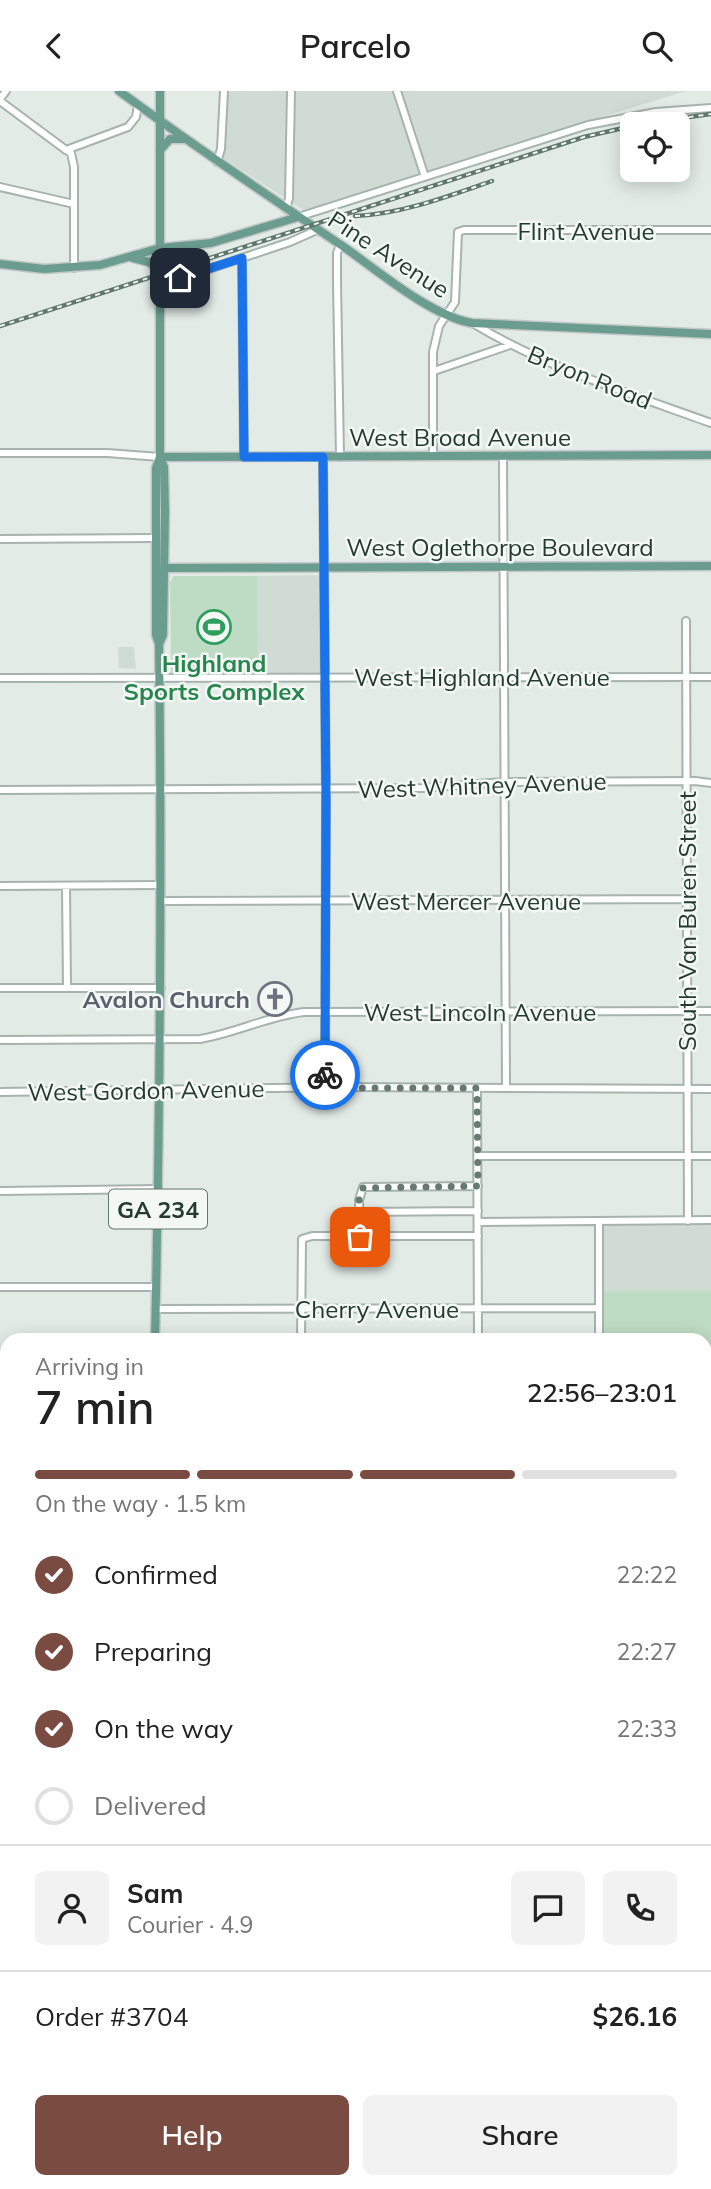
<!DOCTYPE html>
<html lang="en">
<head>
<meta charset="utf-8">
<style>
	:root { --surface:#fff; --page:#f2f2f2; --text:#222; --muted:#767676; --line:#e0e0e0; --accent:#7a4c41 }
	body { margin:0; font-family:Mulish,sans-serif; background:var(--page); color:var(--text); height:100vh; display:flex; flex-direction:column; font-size:26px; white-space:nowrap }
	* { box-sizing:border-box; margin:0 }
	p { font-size:23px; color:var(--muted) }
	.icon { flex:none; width:38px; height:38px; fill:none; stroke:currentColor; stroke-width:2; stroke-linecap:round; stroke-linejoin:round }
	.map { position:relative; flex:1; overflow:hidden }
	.panel { position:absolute; left:0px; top:1242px; width:712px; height:856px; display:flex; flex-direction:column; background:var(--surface); border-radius:21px 21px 0 0; box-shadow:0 4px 18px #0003 }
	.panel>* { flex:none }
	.tools { position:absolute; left:620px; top:21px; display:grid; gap:14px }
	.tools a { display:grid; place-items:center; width:70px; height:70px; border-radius:10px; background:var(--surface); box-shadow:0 4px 18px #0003; font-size:35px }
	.pin { position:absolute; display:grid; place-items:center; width:60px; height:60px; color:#fff; margin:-30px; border-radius:14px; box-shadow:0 4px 10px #0006 }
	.courier { position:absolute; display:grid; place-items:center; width:70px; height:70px; margin:-35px; border:5px solid #1a73e8; border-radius:50%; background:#fff; color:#222; box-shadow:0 2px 9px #0007 }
	.summary em { font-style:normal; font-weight:600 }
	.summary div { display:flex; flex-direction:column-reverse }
	.summary { display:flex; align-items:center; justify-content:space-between; height:119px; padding:0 35px }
	h1 { font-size:46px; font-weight:600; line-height:52px }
	.bar { display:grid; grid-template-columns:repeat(4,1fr); gap:10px 7px; align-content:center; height:84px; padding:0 35px }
	.bar i { height:9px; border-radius:5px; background:var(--line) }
	.bar .active { background:var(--accent) }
	.bar p { grid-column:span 4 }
	.line { display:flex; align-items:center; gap:18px; padding:0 35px; border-top:2px solid var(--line) }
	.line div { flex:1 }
	.round { display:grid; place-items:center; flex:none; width:74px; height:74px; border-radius:10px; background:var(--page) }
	ol { padding:0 35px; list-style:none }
	li { display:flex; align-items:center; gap:21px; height:77px }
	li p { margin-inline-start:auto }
	li .icon { padding:7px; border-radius:50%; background:var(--accent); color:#fff; stroke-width:4 }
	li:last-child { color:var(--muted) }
	li i { width:38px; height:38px; border:4px solid var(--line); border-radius:50% }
	.primary-button { display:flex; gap:14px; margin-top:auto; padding:14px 35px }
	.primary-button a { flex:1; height:80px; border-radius:10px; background:var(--accent); color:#fff; font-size:28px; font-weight:600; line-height:80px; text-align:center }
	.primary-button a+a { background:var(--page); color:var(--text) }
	header { display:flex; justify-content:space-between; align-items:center; height:91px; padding:0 35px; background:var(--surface); font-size:32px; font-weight:600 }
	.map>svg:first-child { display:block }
</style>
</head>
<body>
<header><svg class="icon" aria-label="back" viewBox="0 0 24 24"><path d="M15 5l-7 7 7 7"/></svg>Parcelo<svg class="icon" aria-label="search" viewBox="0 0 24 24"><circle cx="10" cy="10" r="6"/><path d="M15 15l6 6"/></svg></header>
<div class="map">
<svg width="711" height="2098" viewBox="0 0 711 2098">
	<rect width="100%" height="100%" fill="#e3ebe7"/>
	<path fill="#d1dbd6" d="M219,0h467l-383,119 -86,-56z
		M322,484v98h-64l-1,-97z
		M118,556h16l2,22 -17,-1z
		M601,1131h110v69h-111z
		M705,1656h6v127l-6,8z
		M0,1666h7v425h120v7h-127z
		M142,2091h344l-6,7h-338z"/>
	<path fill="#bedbc4" d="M174,485h83l1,97h-87l-1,-91z
		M600,1200h111v99h-6v-49l-105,-1z
		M705,1303h6v158l-1,-22 -5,-1z"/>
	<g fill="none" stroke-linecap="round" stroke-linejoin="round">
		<g stroke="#a6b3ae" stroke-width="10">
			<path id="minor" d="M397,0l28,86
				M0,8l6,-8
				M0,10l66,49 62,-23 8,-10 2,-12
				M66,59l5,3 3,14v101
				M217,71l4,-13 3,-58
				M0,96l74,17
				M286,118l3,-11 2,-107
				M298,126l290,-92 68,-13 55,-4
				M242,167l2,199
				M159,191l8,1 123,-41 27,-12
				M474,233c73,44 157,70 237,99
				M434,280l76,-26
				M0,362h107l53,4
				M433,365v-104l6,-26 16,-24 3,-70 6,-2h247
				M503,365l3,632
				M323,366l3,342 -1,289
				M340,366l-3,-175v-29l3,-8
				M0,448l155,-1
				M686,530l2,600
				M0,587l711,-1
				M0,699l422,-2 82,-6 191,-1 16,2
				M0,795l161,-1
				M66,795l1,102
				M161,810l526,-2
				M0,897h161
				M0,949l200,-1c36,-6 68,-23 104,-27l407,-1
				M477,997l1,253
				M0,1001l349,-5 362,2
				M478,1065h233
				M0,1100l158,-2
				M360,1121l118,-1
				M599,1130v120
				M478,1131l233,-2
				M360,1146l-1,-37 4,-13 115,-1
				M0,1196h156
				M155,1218l444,-1
				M301,1250l1,-102 10,-3h166
				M705,1301h6
				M705,1463h6
				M0,1486h7
				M705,1557h6
				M705,1652h6
				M0,1860h7
				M0,2078h7"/>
		</g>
		<g stroke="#c2c8c6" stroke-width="11">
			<path id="major" d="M119,0c74,54 149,105 225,156 34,24 87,69 128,76l239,11
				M160,59l10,-11h13
				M133,167l16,4 10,8
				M0,173l44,5 56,-4 60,-17 51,-5 87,-26
				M160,366l551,-2
				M164,477l547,-2
				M159,553l4,-9 2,-124 -1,-44 -4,-10
				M155,1250c5,-233 7,-464 4,-697l-3,-9v-167l4,-11v-366
				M705,1811l6,-9
				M135,2098l1,-7
				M489,2098l6,-7"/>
		</g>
		<use href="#minor" stroke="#fff" stroke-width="6"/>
		<use href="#major" stroke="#6b9d8e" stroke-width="8"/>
		<g stroke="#5f776f" stroke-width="4.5">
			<path id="rail" d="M639,33l72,-10
				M355,125c47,-2 94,-20 137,-35
				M0,235l584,-189 48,-11"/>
		</g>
		<use href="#rail" stroke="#f3f8f5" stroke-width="2" stroke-dasharray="5" stroke-linecap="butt"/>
	</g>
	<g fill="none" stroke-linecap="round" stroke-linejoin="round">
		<path stroke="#677973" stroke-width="7" stroke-dasharray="0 12.6" d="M325,984v13h152l1,98 -115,2 -4,12 1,37"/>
		<path stroke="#1a73e8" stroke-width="9" d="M180,187l62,-20 2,199h79l3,342 -1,276"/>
	</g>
	<defs>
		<g id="stadium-ring" transform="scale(1.75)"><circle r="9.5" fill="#f3f8f5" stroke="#2e9e5b" stroke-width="1.5"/><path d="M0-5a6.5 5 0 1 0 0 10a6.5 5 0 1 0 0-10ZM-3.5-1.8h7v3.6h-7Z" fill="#2e9e5b"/></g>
		<g id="church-ring" transform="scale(1.75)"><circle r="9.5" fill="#f3f8f5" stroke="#6b7280" stroke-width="1.5"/><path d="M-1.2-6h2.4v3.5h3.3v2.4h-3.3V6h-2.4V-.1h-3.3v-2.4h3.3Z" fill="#6b7280"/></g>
	</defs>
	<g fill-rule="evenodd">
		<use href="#stadium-ring" x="214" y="536"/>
		<use href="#church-ring" x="275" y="908"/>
	</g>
	<g text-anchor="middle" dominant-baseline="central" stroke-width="5" stroke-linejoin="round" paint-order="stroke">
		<rect fill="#f3f8f5" stroke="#62746e" stroke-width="2" x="109" y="1098.5" width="98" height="39" rx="5"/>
		<g font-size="23" font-weight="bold" fill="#243b34">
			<text x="158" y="1118">GA 234</text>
		</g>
		<g font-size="24" fill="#243b34" stroke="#f3f8f5">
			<text x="586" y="140">Flint Avenue</text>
			<text transform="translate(389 163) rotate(33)">Pine Avenue</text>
			<text transform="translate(590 286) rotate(22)">Bryon Road</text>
			<text x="460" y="346">West Broad Avenue</text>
			<text x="500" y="456">West Oglethorpe Boulevard</text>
			<text x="482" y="586">West Highland Avenue</text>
			<text transform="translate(482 694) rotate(-2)">West Whitney Avenue</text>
			<text x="466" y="810">West Mercer Avenue</text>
			<text transform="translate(687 830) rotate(-90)">South Van Buren Street</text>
			<text x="480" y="921">West Lincoln Avenue</text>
			<text transform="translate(146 999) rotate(-1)">West Gordon Avenue</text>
			<text x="377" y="1218">Cherry Avenue</text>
		</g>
		<g font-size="24" font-weight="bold" fill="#27864d" stroke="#f3f8f5">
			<text x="214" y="572">Highland<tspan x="214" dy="28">Sports Complex</tspan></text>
		</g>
		<g font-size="24" font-weight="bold" fill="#5b616d" stroke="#f3f8f5" text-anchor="end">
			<text x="250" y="908">Avalon Church</text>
		</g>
	</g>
</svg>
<div class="tools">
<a><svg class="icon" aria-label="locate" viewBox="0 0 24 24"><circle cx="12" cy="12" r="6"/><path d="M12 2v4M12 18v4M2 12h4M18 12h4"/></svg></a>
</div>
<div class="pin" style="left:360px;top:1146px;background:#ea580c"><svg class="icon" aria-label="bag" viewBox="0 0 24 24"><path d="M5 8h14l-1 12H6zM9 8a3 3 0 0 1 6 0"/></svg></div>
<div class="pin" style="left:180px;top:187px;background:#1f2937"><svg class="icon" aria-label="home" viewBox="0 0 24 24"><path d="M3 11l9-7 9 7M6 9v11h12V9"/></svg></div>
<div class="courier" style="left:325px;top:984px"><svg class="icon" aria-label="bike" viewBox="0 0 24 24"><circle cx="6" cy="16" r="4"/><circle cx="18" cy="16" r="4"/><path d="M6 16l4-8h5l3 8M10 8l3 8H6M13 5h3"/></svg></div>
<section class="panel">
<div class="summary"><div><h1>7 min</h1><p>Arriving in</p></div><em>22:56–23:01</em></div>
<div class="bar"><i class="active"></i><i class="active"></i><i class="active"></i><i></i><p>On the way · 1.5 km</p></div>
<ol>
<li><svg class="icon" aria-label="check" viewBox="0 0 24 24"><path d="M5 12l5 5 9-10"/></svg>Confirmed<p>22:22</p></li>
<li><svg class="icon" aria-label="check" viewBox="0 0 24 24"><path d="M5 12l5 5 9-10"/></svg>Preparing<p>22:27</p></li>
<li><svg class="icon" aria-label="check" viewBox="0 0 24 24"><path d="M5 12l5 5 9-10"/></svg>On the way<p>22:33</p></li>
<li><i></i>Delivered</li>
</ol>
<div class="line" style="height:126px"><a class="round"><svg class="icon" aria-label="person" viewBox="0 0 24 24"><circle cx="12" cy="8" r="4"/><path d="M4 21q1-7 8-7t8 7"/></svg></a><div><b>Sam</b><p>Courier · 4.9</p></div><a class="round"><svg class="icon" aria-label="chat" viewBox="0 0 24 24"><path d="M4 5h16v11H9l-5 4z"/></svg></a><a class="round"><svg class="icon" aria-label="phone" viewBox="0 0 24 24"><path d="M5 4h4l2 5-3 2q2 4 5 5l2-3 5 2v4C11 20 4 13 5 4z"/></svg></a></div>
<div class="line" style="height:91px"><div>Order #3704</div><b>$26.16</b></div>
<div class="primary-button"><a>Help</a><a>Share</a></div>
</section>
</div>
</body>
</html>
